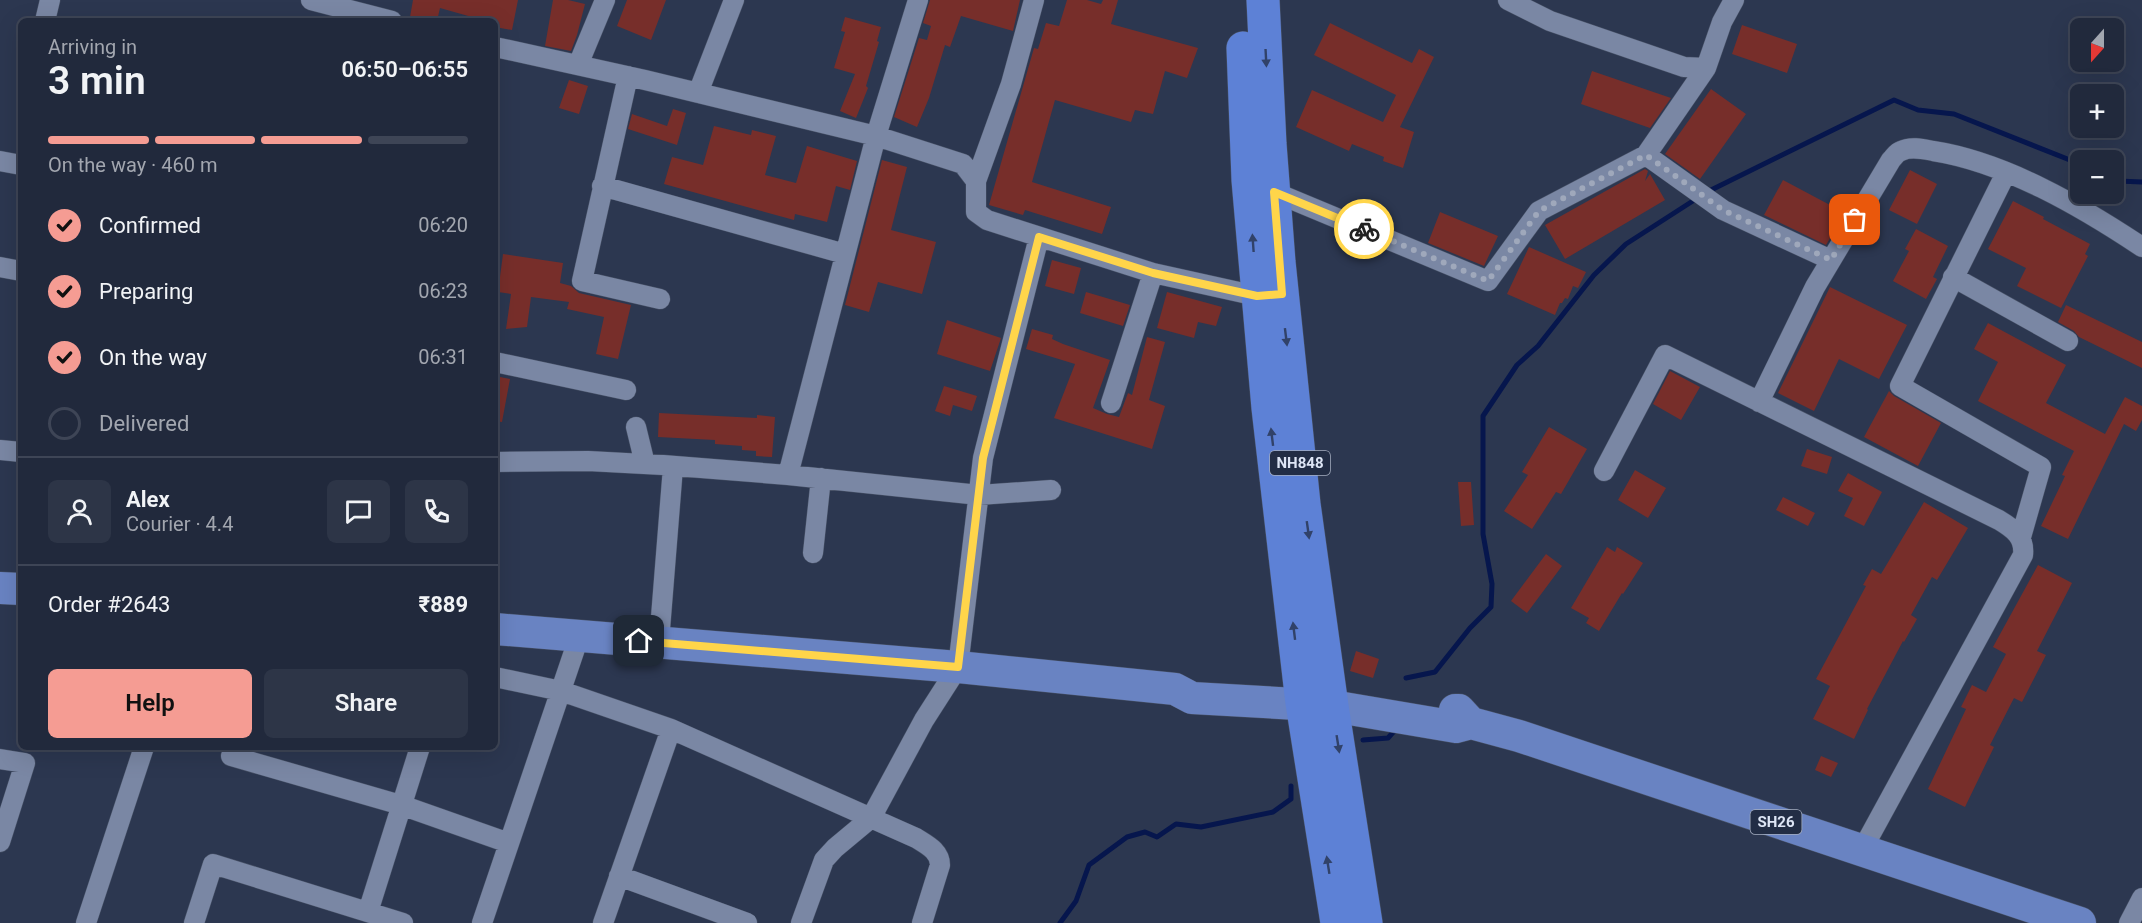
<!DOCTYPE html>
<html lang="en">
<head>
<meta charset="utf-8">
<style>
	:root { --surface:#21293c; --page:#2d3547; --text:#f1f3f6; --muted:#a2a6af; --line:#3e4556; --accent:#f59c93 }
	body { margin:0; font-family:Roboto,sans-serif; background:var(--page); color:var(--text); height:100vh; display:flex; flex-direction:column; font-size:22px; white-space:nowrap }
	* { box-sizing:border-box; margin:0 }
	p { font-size:20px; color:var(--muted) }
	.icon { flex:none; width:33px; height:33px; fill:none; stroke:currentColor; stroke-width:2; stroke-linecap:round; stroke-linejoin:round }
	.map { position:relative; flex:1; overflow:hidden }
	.drawer { position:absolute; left:18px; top:18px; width:480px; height:732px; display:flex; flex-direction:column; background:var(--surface); border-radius:9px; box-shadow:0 6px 24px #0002,0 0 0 2px var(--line) }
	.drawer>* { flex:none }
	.needle { width:39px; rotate:201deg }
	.buttons { position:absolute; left:2070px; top:18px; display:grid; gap:12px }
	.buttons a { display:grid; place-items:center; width:54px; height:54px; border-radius:9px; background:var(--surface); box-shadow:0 6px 24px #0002,0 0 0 2px var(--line); font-size:30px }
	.pin { position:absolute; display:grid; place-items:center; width:51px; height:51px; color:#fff; margin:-26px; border-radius:12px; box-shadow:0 3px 9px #0006 }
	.courier { position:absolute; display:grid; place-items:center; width:60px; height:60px; margin:-30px; border:4px solid #ffd54a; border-radius:50%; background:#fff; color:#222; box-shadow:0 2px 8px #0007 }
	.headline em { font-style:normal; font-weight:600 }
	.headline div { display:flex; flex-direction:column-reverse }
	.headline { display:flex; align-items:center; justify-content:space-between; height:102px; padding:0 30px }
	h1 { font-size:39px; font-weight:600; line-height:45px }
	.bar { display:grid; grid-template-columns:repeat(4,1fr); gap:9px 6px; align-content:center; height:72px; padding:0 30px }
	.bar i { height:8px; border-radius:4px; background:var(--line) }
	.bar .selected { background:var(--accent) }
	.bar p { grid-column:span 4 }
	.line { display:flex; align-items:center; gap:15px; padding:0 30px; border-top:2px solid var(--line) }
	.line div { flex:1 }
	.round { display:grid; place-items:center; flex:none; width:63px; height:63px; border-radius:9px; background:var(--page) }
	ol { padding:0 30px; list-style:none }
	li { display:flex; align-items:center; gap:18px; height:66px }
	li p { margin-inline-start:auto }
	li .icon { padding:6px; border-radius:50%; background:var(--accent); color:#111; stroke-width:4 }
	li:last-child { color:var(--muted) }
	li i { width:33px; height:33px; border:3px solid var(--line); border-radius:50% }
	.cta { display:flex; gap:12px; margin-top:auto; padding:12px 30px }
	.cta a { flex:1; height:69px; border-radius:9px; background:var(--accent); color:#111; font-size:24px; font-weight:600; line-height:69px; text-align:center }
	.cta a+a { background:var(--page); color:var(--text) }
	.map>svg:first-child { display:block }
</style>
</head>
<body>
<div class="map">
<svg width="2142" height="923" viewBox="0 0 2142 923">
	<rect width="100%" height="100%" fill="#2c3750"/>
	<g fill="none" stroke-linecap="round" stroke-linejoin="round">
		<path stroke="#06164d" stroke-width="5" d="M2114,179l4,2 24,1
			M1707,192l187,-92 24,10 36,4 126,50
			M1406,678l29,-6 35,-44 21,-21 1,-23 -9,-50v-118l34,-51 21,-19 56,-71 32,-31 73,-47
			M1363,740l25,-2 8,-9
			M1060,923l16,-22 13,-36 38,-28 18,-5 12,5 19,-13 25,3 72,-15 18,-13v-13"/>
	</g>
	<path fill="#772e2a" d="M413,0h105l-6,30 -17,-3v-6h-9l-46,-13 -3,13h-12l-15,-4z
		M553,0h15l17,4 -8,31 -6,16 -26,-5z
		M627,0h39l-15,40 -34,-14z
		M930,0h90l-7,31 -52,-15 -11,31 -5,-2 -16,53 -12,29 -23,-10 25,-79 8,2 4,-14 -8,-3z
		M1067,0h20l14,4 2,-4h15l-7,24 87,24 -11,30 -22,-7 -12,43 -18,-4 -4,12 -76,-22 -23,82 79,25 -9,27 -77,-24 -2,5 -34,-10 45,-157 4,1 8,-26 13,3z
		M845,17l36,10 -4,14 2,1 -13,44 2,2 -12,30 -16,-7 15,-37 -21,-6 11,-36 -4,-1z
		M1330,23l82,40 7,-14 15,8 -34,70 14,5 -11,36 -20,-7 1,-4 -32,-13 -3,7 -53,-24 16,-37 71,32 13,-27 -82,-40z
		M1742,25l55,19 -10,29 -55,-19z
		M1592,71l79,27 -21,30 -69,-24z
		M569,80l19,6 -9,28 -20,-6z
		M1711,89l35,25 -46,65 -35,-25z
		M673,109l13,4 -9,32 -49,-16 4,-15 35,12z
		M714,126l37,9 1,-5 24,6 -11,39 31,8 11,-37 50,15 -7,29 -14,-4 -9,36 -32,-8 -1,6 -130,-36 8,-27 31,8z
		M882,160l25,7 -16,63 45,12 -14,52 -44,-12 -9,30 -24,-7z
		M1645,169l3,2 -3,10 5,-7 15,26 -100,59 -20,-34z
		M1910,170l27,14 -20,40 -28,-14z
		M1783,180l62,33 -19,32 -62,-30z
		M2013,201l31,16 -1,2 47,25 -5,10 3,2 -27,52 -44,-22 9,-18 -38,-19z
		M1440,212l58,24 -14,30 -56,-23z
		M1916,229l32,17 -15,31 4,2 -11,20 -33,-18 16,-30 -4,-2z
		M1529,247l57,25 -8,16 -5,-2 -5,13 -3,-1 -3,5h-2l-5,12 -48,-21z
		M503,254l60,9 -3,20 11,3 8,7 52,12 -13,54 -22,-5 8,-37 -37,-8 2,-7 -38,-5 -4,30 -21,2 5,-35 -13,-2z
		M1052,260l29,8 -7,26 -29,-8z
		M1830,287l77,38 -28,54 -40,-20 -25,52 -36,-18z
		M1086,292l44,13 -7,21 -43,-13z
		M1167,292l55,15 -6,19 -18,-4 -4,16 -37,-10z
		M2066,305l76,37v26l-63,-31 -5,-6 -16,-9z
		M947,320l54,18 -11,33 -53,-17z
		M1988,323l78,42 -20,38 59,31 20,-37 17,9v14l-6,11 -12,-7 -56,115 -27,-13 24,-50 -3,-1 12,-24 -96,-50 20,-39 -24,-13z
		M1032,329l21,6 -1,4 11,5 47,16 -17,48 14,6 12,3 9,-24 4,2 15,-58 18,5 -16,58 16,6 -13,43 -98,-31 21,-54 -49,-15z
		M1670,371l30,16 -19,33 -28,-16z
		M495,376l15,3 -8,43 -7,-1z
		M944,386l33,10 -5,15 -19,-6 -3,11 -15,-5z
		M1889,391l5,5 47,27 -23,43 -54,-29z
		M659,413l98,5v-3l18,2 -3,40 -16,-1v-5l-14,-1v-4l-27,-2v-4l-57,-3z
		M1549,427l38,22 -26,45 -5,-2 -24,37 -28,-18 24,-36 -6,-3z
		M1807,449l25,8 -5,17 -26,-8z
		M1635,470l31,18 -18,30 -30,-18z
		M1848,473l34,19 -18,34 -20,-10 9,-18 -15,-7z
		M1458,482h13l3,43 -13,1z
		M1783,497l32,16 -7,13 -32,-16z
		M1924,502l44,26 -31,52 -5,-3 -21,38 6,4 -13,23 -1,-1 -36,68 1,1 -14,29 -41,-20 17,-33 -14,-7 50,-93 -3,-1 9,-16 9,5z
		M1607,547l8,5 2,-5 26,16 -20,31 -1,-1 -23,38 -13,-8 3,-5 -18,-10z
		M1546,554l16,12 -35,47 -16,-12z
		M2038,565l34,18 -35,68 9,4 -24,47 -8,-4 -24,47 4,2 -29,60 -37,-18 38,-80 -5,-2 11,-22 14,7 20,-38 -13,-7z
		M1356,651l23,8 -6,19 -23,-7z
		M1821,756l17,7 -7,14 -16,-7z"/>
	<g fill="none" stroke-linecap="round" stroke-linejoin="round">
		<g stroke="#485267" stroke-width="21">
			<path id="street" d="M311,0l81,21
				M1508,0l42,21 134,46 22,1 16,-46 12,-22
				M45,21l5,-21
				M495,47l150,33 231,56 87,28 13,17v31l11,8 166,53 104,23 10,-1
				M578,65l27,-65
				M628,76l-46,205 78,18
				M698,93l36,-93
				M1646,155l77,55 108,50
				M0,161l21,4
				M2006,173l-106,213 141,81 -20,70
				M976,181l35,-97 23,-84
				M602,186l243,68
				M1274,192l214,89 51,-70 107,-56 60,-87
				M0,267l21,4
				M1953,277l115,64
				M495,362l131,28
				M1759,402l56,-115 76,-127c3,-3 6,-8 10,-9 10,-5 22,-2 32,0 72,11 149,56 209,96
				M1111,403l42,-130
				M636,427l9,37
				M0,450l21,2
				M495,462l93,-1 75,4 125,10 191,20 72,-5
				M1604,471l61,-116 334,165c15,9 26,17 24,35l-161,295
				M788,475l88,-339 42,-136
				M813,553l8,-75
				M659,642l14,-175
				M495,677l66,14 110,38 245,109c11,7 24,13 24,27l-18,58
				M231,756l170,49 108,38
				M0,759l25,4 -25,79
				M619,876l128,47
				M368,912l52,-165
				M86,923l58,-176
				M194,923l19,-59 190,59
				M482,923l97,-286
				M603,923l68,-194
				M801,923l23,-63 11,-12 36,-30 53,-98 34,-53 25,-209 56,-221
				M2129,923l13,-25"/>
		</g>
		<g stroke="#485267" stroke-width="33">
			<path id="primary" d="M0,588l21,1
				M495,629l463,38 217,22 17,9 140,8 124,21 15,-4
				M1455,710h4l12,13 48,13 561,187"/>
		</g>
		<g stroke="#485267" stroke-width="34">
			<path id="highway" d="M1263,0l7,144 9,118 25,242 28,202 34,217
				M1243,48l5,132 20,228 34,295 35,220"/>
		</g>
		<use href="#street" stroke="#7a87a4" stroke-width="20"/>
		<use href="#primary" stroke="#6983c2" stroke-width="32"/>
		<use href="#highway" stroke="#5d81d6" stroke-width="33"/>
	</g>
	<defs><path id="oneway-solid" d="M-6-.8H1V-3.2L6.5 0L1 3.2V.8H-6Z" transform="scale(1.5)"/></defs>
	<g fill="#314269">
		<use href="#oneway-solid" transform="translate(1266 58) rotate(87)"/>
		<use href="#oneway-solid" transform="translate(1253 243) rotate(-94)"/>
		<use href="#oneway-solid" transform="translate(1286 337) rotate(83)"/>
		<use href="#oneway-solid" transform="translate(1272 437) rotate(-97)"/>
		<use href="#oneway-solid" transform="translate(1308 530) rotate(82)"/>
		<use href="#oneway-solid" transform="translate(1294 631) rotate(-97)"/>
		<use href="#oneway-solid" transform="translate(1338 744) rotate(81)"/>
		<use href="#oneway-solid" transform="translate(1328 865) rotate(-99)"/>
	</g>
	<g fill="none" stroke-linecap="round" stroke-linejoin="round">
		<path stroke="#9fa8bb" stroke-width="6" stroke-dasharray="0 10.8" d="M1364,229l124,52 51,-70 107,-56 77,55 108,50 24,-40"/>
		<path stroke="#ffd54a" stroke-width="8" d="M639,641l319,26 25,-209 56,-221 114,36 104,23 25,-2 -8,-102 90,37"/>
	</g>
	<g text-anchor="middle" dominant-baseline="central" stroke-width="4.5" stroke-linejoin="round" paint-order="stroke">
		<g fill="#222d45" stroke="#a5aec0" stroke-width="1.5">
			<rect x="1270" y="451" width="60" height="24" rx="4.5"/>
			<rect x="1750.5" y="810" width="51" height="24" rx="4.5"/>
		</g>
		<g font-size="15" font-weight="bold" fill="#dde5f5">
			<text x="1300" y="463">NH848</text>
			<text x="1776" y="822">SH26</text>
		</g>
	</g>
</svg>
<div class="buttons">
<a><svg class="needle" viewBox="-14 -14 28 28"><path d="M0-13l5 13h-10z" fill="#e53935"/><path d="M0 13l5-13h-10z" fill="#a2a6af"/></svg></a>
<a>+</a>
<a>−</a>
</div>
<div class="pin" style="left:1855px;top:220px;background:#ea580c"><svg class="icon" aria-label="bag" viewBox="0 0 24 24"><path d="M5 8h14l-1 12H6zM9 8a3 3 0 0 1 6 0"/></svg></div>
<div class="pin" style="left:639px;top:641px;background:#1f2937"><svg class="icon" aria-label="home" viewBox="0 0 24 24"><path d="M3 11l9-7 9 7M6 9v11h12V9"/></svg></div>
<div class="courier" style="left:1364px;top:229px"><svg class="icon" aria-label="bike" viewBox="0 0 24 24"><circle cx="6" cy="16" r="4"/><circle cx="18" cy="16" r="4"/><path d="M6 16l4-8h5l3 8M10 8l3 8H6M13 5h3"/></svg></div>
<section class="drawer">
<div class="headline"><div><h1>3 min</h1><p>Arriving in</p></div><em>06:50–06:55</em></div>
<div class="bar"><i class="selected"></i><i class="selected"></i><i class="selected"></i><i></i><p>On the way · 460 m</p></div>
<ol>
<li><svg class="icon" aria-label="check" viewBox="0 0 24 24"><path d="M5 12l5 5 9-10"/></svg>Confirmed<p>06:20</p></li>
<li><svg class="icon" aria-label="check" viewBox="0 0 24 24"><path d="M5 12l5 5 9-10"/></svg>Preparing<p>06:23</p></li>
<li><svg class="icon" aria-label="check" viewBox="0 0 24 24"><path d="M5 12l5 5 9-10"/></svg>On the way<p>06:31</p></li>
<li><i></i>Delivered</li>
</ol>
<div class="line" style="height:108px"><a class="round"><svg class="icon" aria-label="person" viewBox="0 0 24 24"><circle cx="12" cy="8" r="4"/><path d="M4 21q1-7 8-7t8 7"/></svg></a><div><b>Alex</b><p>Courier · 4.4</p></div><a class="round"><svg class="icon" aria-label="chat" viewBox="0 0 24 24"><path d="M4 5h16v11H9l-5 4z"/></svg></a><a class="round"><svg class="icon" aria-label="phone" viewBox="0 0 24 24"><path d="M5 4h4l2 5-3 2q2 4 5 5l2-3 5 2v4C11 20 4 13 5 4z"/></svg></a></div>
<div class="line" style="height:78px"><div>Order #2643</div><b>₹889</b></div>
<div class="cta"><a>Help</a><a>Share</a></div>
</section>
</div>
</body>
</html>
